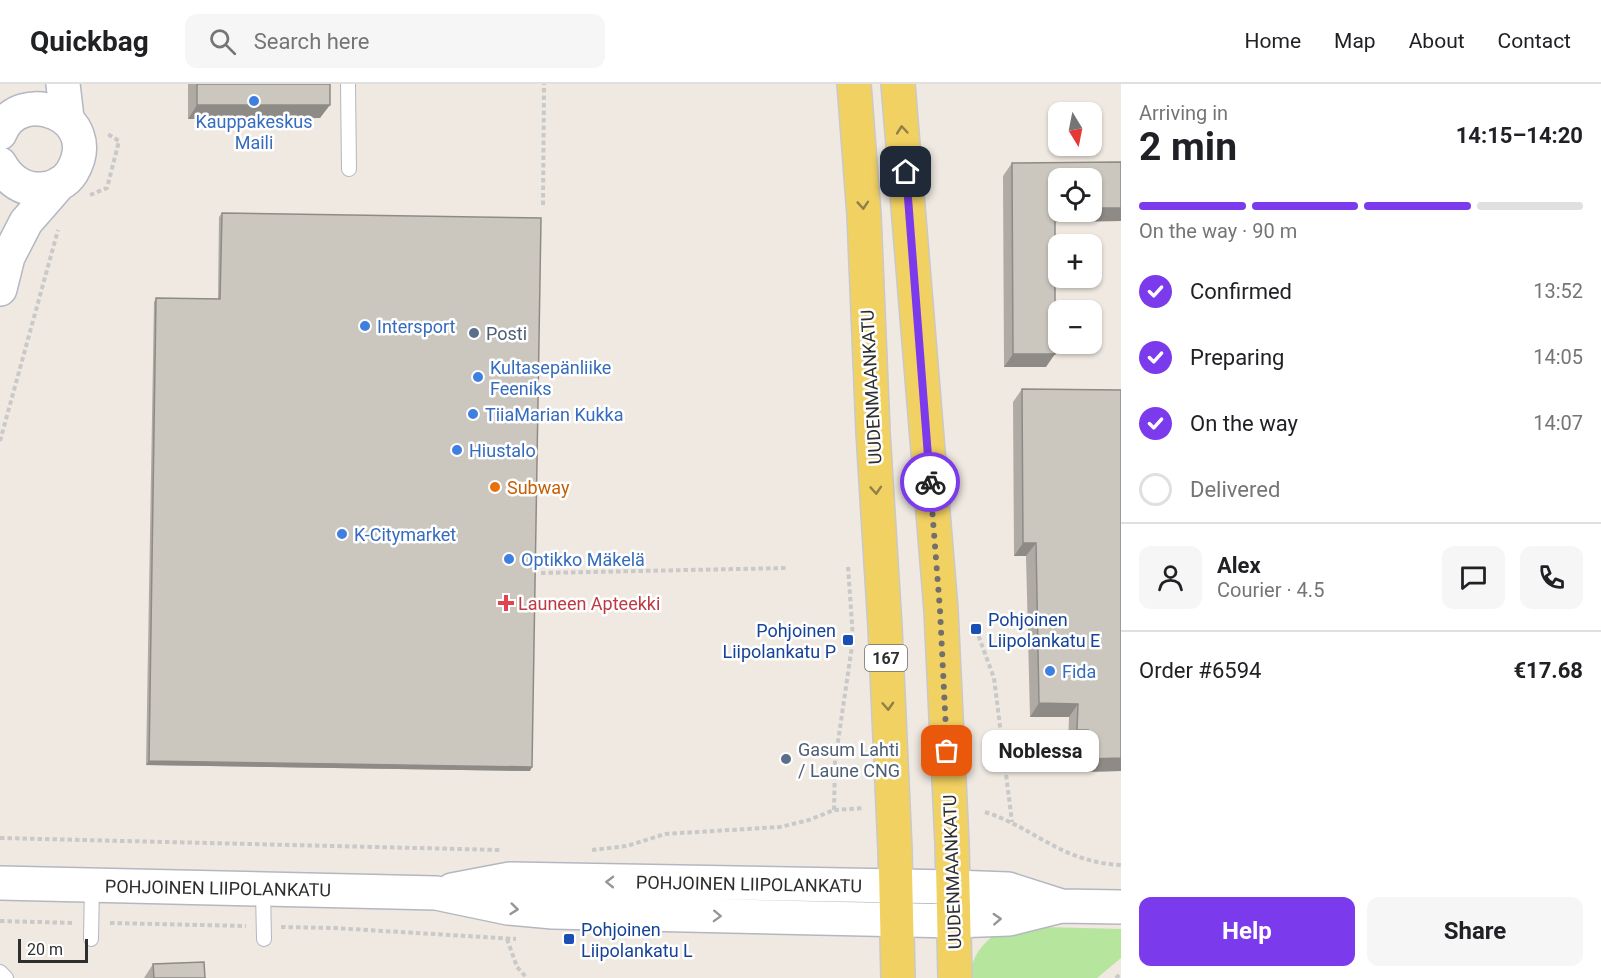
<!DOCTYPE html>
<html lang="en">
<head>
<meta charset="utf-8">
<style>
	:root { --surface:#fff; --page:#f6f6f6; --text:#202124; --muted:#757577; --line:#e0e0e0; --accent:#7c3aed }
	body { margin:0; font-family:Roboto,sans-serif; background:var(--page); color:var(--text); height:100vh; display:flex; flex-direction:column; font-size:22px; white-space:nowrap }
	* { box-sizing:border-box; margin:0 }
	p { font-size:20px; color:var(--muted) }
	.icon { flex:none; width:33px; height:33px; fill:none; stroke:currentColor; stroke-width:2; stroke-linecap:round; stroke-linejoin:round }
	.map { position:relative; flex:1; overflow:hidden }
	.side { display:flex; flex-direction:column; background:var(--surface); width:480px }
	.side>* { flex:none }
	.needle { width:39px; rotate:170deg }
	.controls { position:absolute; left:1048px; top:18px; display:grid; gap:12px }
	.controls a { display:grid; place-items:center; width:54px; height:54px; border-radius:12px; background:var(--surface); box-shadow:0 2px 4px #0004; font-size:30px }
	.scale { position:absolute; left:18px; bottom:15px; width:70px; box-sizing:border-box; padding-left:6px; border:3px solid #2e2e2e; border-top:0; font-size:16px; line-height:21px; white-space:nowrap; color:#2e2e2e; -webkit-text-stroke:4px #fff; paint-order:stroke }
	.pin { position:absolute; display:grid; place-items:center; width:51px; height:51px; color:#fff; margin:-26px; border-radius:12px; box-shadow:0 3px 9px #0006 }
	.courier { position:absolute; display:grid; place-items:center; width:60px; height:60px; margin:-30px; border:4px solid #7c3aed; border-radius:50%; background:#fff; color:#222; box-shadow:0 2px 8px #0007 }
	.bubble { position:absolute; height:42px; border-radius:12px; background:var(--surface); box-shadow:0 2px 4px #0004; font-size:20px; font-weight:700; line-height:42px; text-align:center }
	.summary em { font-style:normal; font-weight:700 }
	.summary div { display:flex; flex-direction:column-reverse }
	.summary { display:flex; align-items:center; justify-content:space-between; height:102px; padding:0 18px }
	h1 { font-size:39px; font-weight:700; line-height:45px }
	.bar { display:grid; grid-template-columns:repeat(4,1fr); gap:9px 6px; align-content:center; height:72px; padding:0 18px }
	.bar i { height:8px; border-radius:4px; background:var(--line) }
	.bar .selected { background:var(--accent) }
	.bar p { grid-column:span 4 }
	.line { display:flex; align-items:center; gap:15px; padding:0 18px; border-top:2px solid var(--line) }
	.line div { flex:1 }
	.round { display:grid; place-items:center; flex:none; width:63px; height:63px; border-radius:12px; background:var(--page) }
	ol { padding:0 18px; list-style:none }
	li { display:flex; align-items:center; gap:18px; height:66px }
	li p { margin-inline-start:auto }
	li .icon { padding:6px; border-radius:50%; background:var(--accent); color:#fff; stroke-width:4 }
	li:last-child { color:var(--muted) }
	li i { width:33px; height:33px; border:3px solid var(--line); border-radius:50% }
	.button { display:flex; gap:12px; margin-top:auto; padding:12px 18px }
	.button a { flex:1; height:69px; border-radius:12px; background:var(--accent); color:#fff; font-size:24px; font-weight:700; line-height:69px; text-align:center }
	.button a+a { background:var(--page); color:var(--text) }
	header { display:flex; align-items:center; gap:36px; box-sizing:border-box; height:84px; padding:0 30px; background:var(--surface); border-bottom:2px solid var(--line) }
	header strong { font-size:28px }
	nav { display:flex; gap:33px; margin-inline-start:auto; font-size:21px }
	.search { width:420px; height:54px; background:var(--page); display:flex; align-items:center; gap:15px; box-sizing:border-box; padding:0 21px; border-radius:12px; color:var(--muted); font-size:22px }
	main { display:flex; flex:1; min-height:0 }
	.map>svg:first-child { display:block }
</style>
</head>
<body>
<header>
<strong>Quickbag</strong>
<div class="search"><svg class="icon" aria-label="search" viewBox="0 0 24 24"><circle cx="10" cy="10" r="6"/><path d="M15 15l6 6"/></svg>Search here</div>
<nav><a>Home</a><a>Map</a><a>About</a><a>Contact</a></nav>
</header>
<main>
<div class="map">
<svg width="1121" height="894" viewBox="0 0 1121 894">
	<rect width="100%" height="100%" fill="#efe9e1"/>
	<path fill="#b6e59e" d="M1008,842l113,3v29l-24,20h-127c1,-25 17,-40 38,-52z"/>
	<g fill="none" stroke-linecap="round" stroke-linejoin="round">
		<g stroke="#b4b7c1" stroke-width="16">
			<path id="lane" d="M348,0l1,85
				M263,806l1,49
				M91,855l1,-54
				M0,888l6,6"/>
		</g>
		<g stroke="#b4b7c1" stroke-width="36">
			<path id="secondary" d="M63,0l4,34
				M0,49c19,-49 105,-17 72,39 -6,10 -19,17 -31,17 -19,1 -32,-9 -41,-25
				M0,205l8,-32 18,-35 34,-39
				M0,799l436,10 72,15 45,4 401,9 55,-2 52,-13 60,1
				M452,806l58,-11 443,8 55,2 53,17"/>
		</g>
		<g stroke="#c9c9c9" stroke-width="36">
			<path id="primary" d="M854,0l10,131 9,217 12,195 10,223 3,128
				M898,0l43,526 11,234 3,134"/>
		</g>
		<path stroke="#c9c9c9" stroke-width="4" stroke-dasharray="4.5 3" stroke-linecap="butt" d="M90,111l17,-7 12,-47 -13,-8
			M543,121l1,-121
			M0,357l58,-211
			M541,489l246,-5
			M976,545l18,49 18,144
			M834,726l1,-48 18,-123 -5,-73
			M985,728c22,7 40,18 60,29 24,14 49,23 76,24
			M0,754l500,12
			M592,766l35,-4 38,-12 115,-7 29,-7 25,-10 30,-2
			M0,837l75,2
			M110,839l136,3
			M281,843l53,1 182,11
			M507,855l10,28 10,11
			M1116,894l5,-5"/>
		<use href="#lane" stroke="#fff" stroke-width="14"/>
		<use href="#secondary" stroke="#fff" stroke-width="33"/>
		<use href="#primary" stroke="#f2d163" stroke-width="33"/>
	</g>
	<path fill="#afaba4" d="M188,0h142l-10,34 -132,1z
		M1121,78v59l-66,1 -9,145h-42l-1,-191 9,-13z
		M222,129l308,558 -384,-6 8,-463 2,-4 62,1 1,-82z
		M1022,305l99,1v381l-42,1v-29h-11l1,-26h-39l-4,-161h-12l-1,-154z
		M153,880l52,14h-61z"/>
	<path fill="#8e8b86" d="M197,21h133l-10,13 -132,1z
		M1092,124h29v13l-76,1 10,-13h4v3h33z
		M1013,270h42l-9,13h-42z
		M1023,459h13l-10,13h-12z
		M1039,619l39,1 -9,13h-39z
		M1077,646h11l-9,13h-11z
		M1121,674v13l-42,1 9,-13z
		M149,677l383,6 -2,4 -384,-6z"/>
	<path fill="#cbc7bf" stroke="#8e8b86" stroke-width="1.5" d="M197,0h133v21h-133z
		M1121,78v46h-29v-30h-33v31h-4v145h-42l-1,-191z
		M222,129l319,5 -9,549 -383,-6 7,-463 64,1z
		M1022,305l99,1v368l-33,1v-29h-11l1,-26 -39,-1 -3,-160h-13z
		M204,878l1,16h-51l-1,-14z"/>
	<defs><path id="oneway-chevron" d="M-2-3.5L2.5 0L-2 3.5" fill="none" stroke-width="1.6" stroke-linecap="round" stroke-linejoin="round" transform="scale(1.5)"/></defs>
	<g stroke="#908048">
		<use href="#oneway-chevron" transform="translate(902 46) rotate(-95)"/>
		<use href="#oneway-chevron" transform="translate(863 121) rotate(86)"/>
		<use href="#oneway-chevron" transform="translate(876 406) rotate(86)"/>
		<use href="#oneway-chevron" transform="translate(888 622) rotate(87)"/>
	</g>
	<g stroke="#969696">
		<use href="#oneway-chevron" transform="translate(610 798) rotate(-179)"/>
		<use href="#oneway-chevron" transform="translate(514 825) rotate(6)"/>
		<use href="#oneway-chevron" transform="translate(717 832) rotate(2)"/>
		<use href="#oneway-chevron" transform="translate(997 835) rotate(-3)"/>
	</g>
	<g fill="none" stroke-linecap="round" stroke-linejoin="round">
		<path stroke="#726f6d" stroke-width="6" stroke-dasharray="0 10.8" d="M930,398l10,128 7,141"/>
		<path stroke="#7c3aed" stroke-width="8" d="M906,88l24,310"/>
	</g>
	<g fill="#3f7fe0" stroke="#fff" stroke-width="2">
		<circle cx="254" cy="17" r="6"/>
		<circle cx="365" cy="242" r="6"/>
		<circle cx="478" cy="293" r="6"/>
		<circle cx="473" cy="330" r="6"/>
		<circle cx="457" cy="366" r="6"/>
		<circle cx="342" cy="450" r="6"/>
		<circle cx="509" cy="475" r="6"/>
		<circle cx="1050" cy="587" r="6"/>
	</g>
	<g fill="#5c6f8a" stroke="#fff" stroke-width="2">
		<circle cx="474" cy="249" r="6"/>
		<circle cx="786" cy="675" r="6"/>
	</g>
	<circle fill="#e8710a" stroke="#fff" stroke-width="2" cx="495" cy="403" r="6"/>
	<path fill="#e0444e" stroke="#fff" stroke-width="2" d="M503 510h6v6h6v6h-6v6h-6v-6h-6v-6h6z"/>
	<g fill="#1a4fb4" stroke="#fff" stroke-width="2">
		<rect x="970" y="539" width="12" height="12" rx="3"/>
		<rect x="842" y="550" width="12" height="12" rx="3"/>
		<rect x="563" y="849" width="12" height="12" rx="3"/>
	</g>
	<g text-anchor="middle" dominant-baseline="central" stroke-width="5" stroke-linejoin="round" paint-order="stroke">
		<rect fill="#fff" stroke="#6d6d6d" stroke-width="1.5" x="865" y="561" width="42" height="26" rx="4.5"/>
		<g font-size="16" font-weight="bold" fill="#2e2e2e">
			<text x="886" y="574">167</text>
		</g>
		<g font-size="18" fill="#366cbe" stroke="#fff" text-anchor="start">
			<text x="254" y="37" text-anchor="middle">Kauppakeskus<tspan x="254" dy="21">Maili</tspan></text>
			<text x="377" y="242">Intersport</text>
			<text x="490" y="283">Kultasepänliike<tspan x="490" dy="21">Feeniks</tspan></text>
			<text x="485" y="330">TiiaMarian Kukka</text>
			<text x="469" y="366">Hiustalo</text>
			<text x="354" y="450">K-Citymarket</text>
			<text x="521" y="475">Optikko Mäkelä</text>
			<text x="1062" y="587">Fida</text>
		</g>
		<g font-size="18" fill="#4e5e75" stroke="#fff" text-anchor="start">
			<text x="486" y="249">Posti</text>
			<text x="798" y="665">Gasum Lahti<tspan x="798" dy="21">/ Laune CNG</tspan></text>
		</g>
		<g font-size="18" fill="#2e2e2e" stroke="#fff">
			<text transform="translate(871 303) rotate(-93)">UUDENMAANKATU</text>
			<text transform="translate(952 788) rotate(-92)">UUDENMAANKATU</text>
			<text transform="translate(749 800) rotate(1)">POHJOINEN LIIPOLANKATU</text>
			<text transform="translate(218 804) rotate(1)">POHJOINEN LIIPOLANKATU</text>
		</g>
		<g font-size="18" fill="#c56008" stroke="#fff" text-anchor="start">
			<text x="507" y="403">Subway</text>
		</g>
		<g font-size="18" fill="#be3a42" stroke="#fff" text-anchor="start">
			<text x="518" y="519">Launeen Apteekki</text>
		</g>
		<g font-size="18" fill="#164399" stroke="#fff" text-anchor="start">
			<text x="988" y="535">Pohjoinen<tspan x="988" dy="21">Liipolankatu E</tspan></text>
			<text x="836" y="546" text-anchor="end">Pohjoinen<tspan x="836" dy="21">Liipolankatu P</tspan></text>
			<text x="581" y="845">Pohjoinen<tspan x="581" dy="21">Liipolankatu L</tspan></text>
		</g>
	</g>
</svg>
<div class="controls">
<a><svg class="needle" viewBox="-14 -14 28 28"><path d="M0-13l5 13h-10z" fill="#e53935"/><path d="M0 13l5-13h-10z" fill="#757577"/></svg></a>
<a><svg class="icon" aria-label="locate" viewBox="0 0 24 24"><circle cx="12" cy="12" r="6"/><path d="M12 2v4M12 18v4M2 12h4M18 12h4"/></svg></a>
<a>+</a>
<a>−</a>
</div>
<div class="scale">20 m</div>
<div class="pin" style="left:947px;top:667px;background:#ea580c"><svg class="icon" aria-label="bag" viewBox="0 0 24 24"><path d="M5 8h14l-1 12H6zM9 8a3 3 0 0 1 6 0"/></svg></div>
<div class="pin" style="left:906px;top:88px;background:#1f2937"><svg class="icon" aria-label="home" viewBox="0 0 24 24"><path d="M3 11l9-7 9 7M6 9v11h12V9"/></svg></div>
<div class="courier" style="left:930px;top:398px"><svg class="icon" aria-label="bike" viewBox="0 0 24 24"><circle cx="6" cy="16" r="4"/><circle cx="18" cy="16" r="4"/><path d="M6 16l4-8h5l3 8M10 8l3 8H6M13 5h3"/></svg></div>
<div class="bubble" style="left:982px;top:646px;width:117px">Noblessa</div>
</div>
<section class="side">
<div class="summary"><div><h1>2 min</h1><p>Arriving in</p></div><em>14:15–14:20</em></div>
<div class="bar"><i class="selected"></i><i class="selected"></i><i class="selected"></i><i></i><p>On the way · 90 m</p></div>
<ol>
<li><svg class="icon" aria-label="check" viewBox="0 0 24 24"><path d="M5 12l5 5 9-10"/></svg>Confirmed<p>13:52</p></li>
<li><svg class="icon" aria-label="check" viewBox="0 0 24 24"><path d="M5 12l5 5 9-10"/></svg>Preparing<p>14:05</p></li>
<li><svg class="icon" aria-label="check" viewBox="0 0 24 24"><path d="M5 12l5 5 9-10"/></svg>On the way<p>14:07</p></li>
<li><i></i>Delivered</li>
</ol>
<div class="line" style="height:108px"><a class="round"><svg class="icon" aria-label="person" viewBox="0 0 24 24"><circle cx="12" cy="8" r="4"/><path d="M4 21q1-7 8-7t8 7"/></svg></a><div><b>Alex</b><p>Courier · 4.5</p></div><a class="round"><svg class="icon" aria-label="chat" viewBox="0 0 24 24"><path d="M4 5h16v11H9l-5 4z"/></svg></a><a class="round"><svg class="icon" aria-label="phone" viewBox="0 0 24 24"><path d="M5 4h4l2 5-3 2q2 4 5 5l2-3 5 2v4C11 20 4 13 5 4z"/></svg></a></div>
<div class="line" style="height:78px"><div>Order #6594</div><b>€17.68</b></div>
<div class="button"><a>Help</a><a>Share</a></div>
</section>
</main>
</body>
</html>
